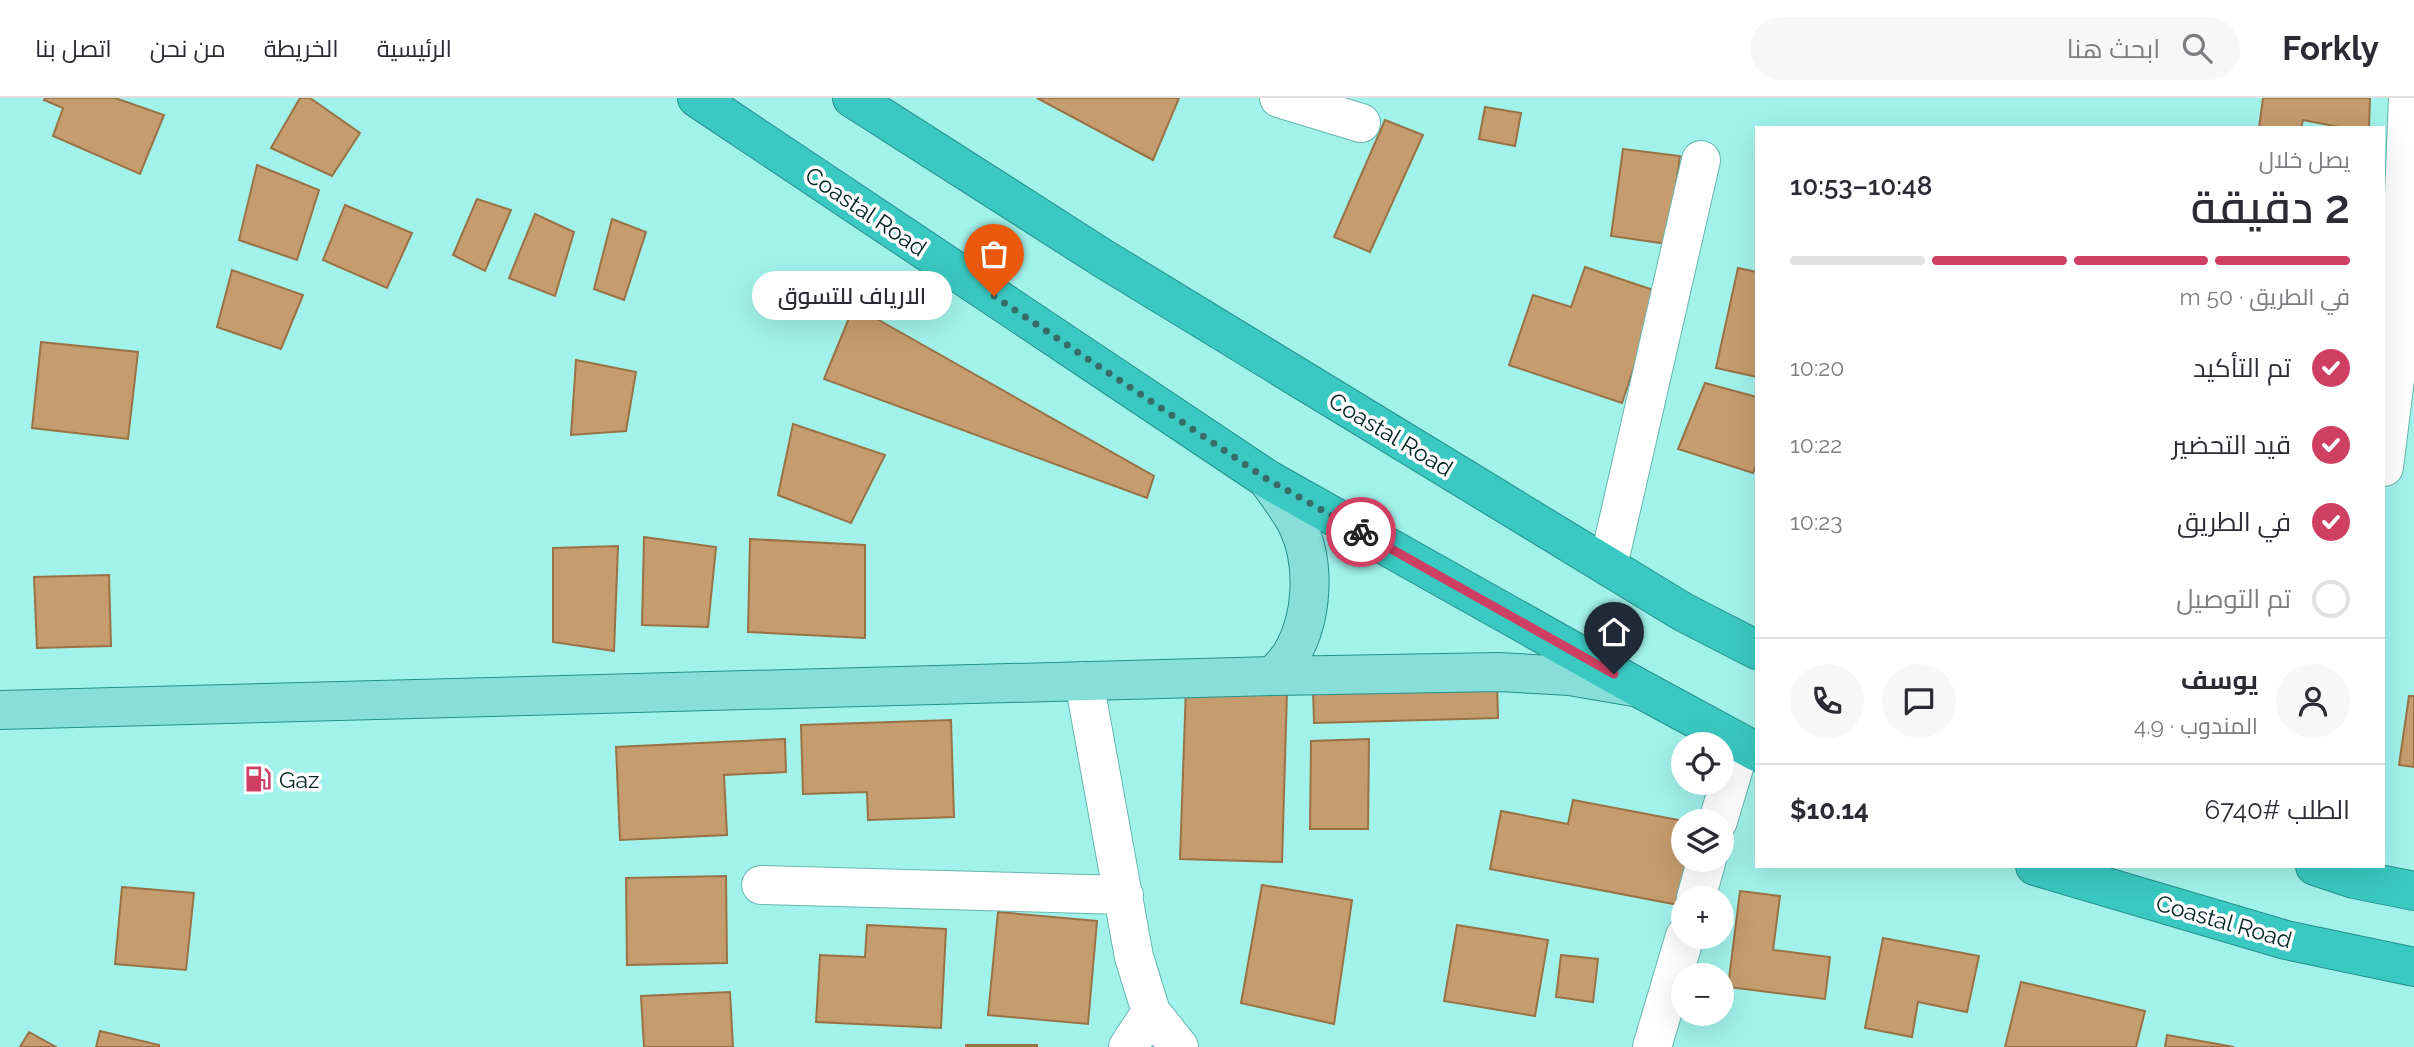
<!DOCTYPE html>
<html lang="ar">
<head>
<meta charset="utf-8">
<style>
	:root { --surface:#fff; --page:#f7f7f7; --text:#2b2b33; --muted:#7c7c81; --line:#e1e1e2; --accent:#ce3f62 }
	body { margin:0; font-family:Raleway,Cairo,sans-serif; background:var(--page); color:var(--text); direction:rtl; height:100vh; display:flex; flex-direction:column; font-size:26px; white-space:nowrap }
	* { box-sizing:border-box; margin:0 }
	p { font-size:23px; color:var(--muted) }
	.icon { flex:none; width:38px; height:38px; fill:none; stroke:currentColor; stroke-width:2; stroke-linecap:round; stroke-linejoin:round }
	.map { position:relative; flex:1; overflow:hidden; direction:ltr }
	.details { position:absolute; left:1755px; top:28px; width:630px; height:742px; display:flex; flex-direction:column; background:var(--surface); border-radius:0px; box-shadow:0 7px 28px #0002; direction:rtl }
	.details>* { flex:none }
	.buttons { position:absolute; left:1671px; top:634px; display:grid; gap:14px }
	.buttons a { display:grid; place-items:center; width:63px; height:63px; border-radius:50%; background:var(--surface); box-shadow:0 7px 28px #0002; font-size:35px }
	.pin { position:absolute; display:grid; place-items:center; width:60px; height:60px; color:#fff; margin:-72px -30px; border-radius:50% 50% 50% 0; rotate:-45deg; box-shadow:0 0 7px #0007 }
	.pin .icon { rotate:45deg }
	.courier { position:absolute; display:grid; place-items:center; width:70px; height:70px; margin:-35px; border:5px solid #ce3f62; border-radius:50%; background:#fff; color:#222; box-shadow:0 2px 9px #0007 }
	.bubble { position:absolute; height:49px; border-radius:24px; background:var(--surface); box-shadow:0 7px 28px #0002; font-size:23px; font-weight:600; line-height:49px; text-align:center; direction:rtl }
	.headline em { font-style:normal; font-weight:600 }
	.headline div { display:flex; flex-direction:column-reverse }
	.headline { display:flex; align-items:center; justify-content:space-between; height:119px; padding:0 35px }
	h1 { font-size:46px; font-weight:600; line-height:52px }
	.bar { display:grid; grid-template-columns:repeat(4,1fr); gap:10px 7px; align-content:center; height:84px; padding:0 35px }
	.bar i { height:9px; border-radius:5px; background:var(--line) }
	.bar .selected { background:var(--accent) }
	.bar p { grid-column:span 4 }
	.line { display:flex; align-items:center; gap:18px; padding:0 35px; border-top:2px solid var(--line) }
	.line div { flex:1 }
	.round { display:grid; place-items:center; flex:none; width:74px; height:74px; border-radius:37px; background:var(--page) }
	ol { padding:0 35px; list-style:none }
	li { display:flex; align-items:center; gap:21px; height:77px }
	li p { margin-inline-start:auto }
	li .icon { padding:7px; border-radius:50%; background:var(--accent); color:#fff; stroke-width:4 }
	li:last-child { color:var(--muted) }
	li i { width:38px; height:38px; border:4px solid var(--line); border-radius:50% }
	header { display:flex; align-items:center; gap:42px; box-sizing:border-box; height:98px; padding:0 35px; background:var(--surface); border-bottom:2px solid var(--line) }
	header strong { font-size:33px }
	nav { display:flex; gap:38px; margin-inline-start:auto; font-size:24px }
	.search { width:490px; height:63px; background:var(--page); display:flex; align-items:center; gap:18px; box-sizing:border-box; padding:0 24px; border-radius:38px; color:var(--muted); font-size:26px }
	.map>svg:first-child { display:block }
</style>
</head>
<body>
<header>
<strong>Forkly</strong>
<div class="search"><svg class="icon" aria-label="search" viewBox="0 0 24 24"><circle cx="10" cy="10" r="6"/><path d="M15 15l6 6"/></svg>ابحث هنا</div>
<nav><a>الرئيسية</a><a>الخريطة</a><a>من نحن</a><a>اتصل بنا</a></nav>
</header>
<div class="map">
<svg width="2414" height="949" viewBox="0 0 2414 949">
	<rect width="100%" height="100%" fill="#a2f2ec"/>
	<path fill="#c59c6d" stroke="#997244" stroke-width="2" d="M45,0h70l49,17 -24,59 -87,-38 10,-28 -19,-8z
		M300,0h10l50,35 -28,43 -61,-28z
		M1037,0h142l-26,62z
		M2263,0h107l-1,30h-25l-41,-8 -2,8h-42z
		M1485,9l36,6 -6,33 -36,-7z
		M1385,22l38,15 -53,117 -36,-15z
		M1623,51l57,7 -12,88 -57,-8z
		M257,67l62,25 -22,70 -58,-20z
		M477,101l34,11 -26,61 -32,-16z
		M345,107l67,28 -25,55 -64,-28z
		M535,116l39,18 -19,64 -46,-18z
		M612,121l34,13 -22,68 -30,-11z
		M1585,169l74,25 -37,111 -113,-38 24,-70 38,12z
		M1738,170l19,4v105l-41,-9z
		M232,172l71,25 -22,54 -64,-22z
		M854,208l300,170 -7,22 -323,-119z
		M41,244l97,10 -10,87 -96,-11z
		M576,262l60,12 -10,59 -55,4z
		M1705,285l52,14v66l-4,10 -75,-24z
		M793,326l92,31 -34,68 -73,-28z
		M644,439l72,10 -8,80 -66,-2z
		M750,441l115,6v93l-117,-6z
		M618,448l-4,105 -61,-9v-94z
		M109,477l2,71 -74,2 -3,-71z
		M1497,584l1,36 -184,5 -1,-36z
		M1186,589l101,4 -5,171 -102,-3z
		M2409,598h5v71l-15,-2z
		M951,622l3,97 -86,3 -1,-28 -64,2 -2,-69z
		M785,641l1,33 -62,3 3,60 -107,5 -4,-93z
		M1369,641l-1,90h-58l1,-88z
		M1573,702l111,21v38h16l-16,47 -194,-37 11,-58 67,13z
		M726,778l1,87 -100,2 -1,-87z
		M1262,787l90,15 -18,124 -93,-21z
		M122,789l72,6 -8,77 -71,-6z
		M1740,793l40,5 -7,54 57,7 -5,42 -97,-12z
		M998,814l99,9 -9,103 -100,-9z
		M867,827l79,4 -5,99 -125,-6 4,-67 45,2z
		M1457,827l91,15 -13,76 -91,-15z
		M1883,840l96,18 -12,56 -49,-10 -6,35 -47,-9z
		M1561,857l37,4 -5,43 -37,-5z
		M2021,884l124,29 -9,36h-131z
		M730,894l3,55h-89l-3,-51z
		M100,933l59,14v2h-63z
		M29,934l27,15h-36z
		M2167,937l67,12h-69z
		M966,947h71v2h-71z"/>
	<g fill="none" stroke-linecap="round" stroke-linejoin="round">
		<g stroke="#66b6b1" stroke-width="40">
			<path id="minor" d="M1279,0l82,25
				M2384,369l13,-104 11,-265
				M1608,468l93,-406
				M1084,583l50,276 17,55 -23,35
				M1718,723l23,-77
				M761,787l363,10
				M1696,800l11,-39
				M1151,914l28,35
				M1652,949l33,-111"/>
		</g>
		<g stroke="#258f8a" stroke-width="40">
			<path id="major" d="M1267,381c10,15 22,29 30,45 19,39 16,94 -6,131 -5,7 -12,14 -17,21
				M0,612l1274,-34 225,-4 71,4 64,11"/>
		</g>
		<g stroke="#258f8a" stroke-width="40">
			<path id="highway" d="M697,0l570,381 370,208 120,65
				M852,0l252,161 579,353 74,38
				M2035,768l251,74 128,27
				M2315,768l39,13 60,12"/>
		</g>
		<use href="#minor" stroke="#fff" stroke-width="38"/>
		<use href="#major" stroke="#88dfda" stroke-width="38"/>
		<use href="#highway" stroke="#39c9c2" stroke-width="38"/>
	</g>
	<g fill="none" stroke-linecap="round" stroke-linejoin="round">
		<path stroke="#396b69" stroke-width="7" stroke-dasharray="0 12.6" d="M994,198l273,183 94,53"/>
		<path stroke="#ce3f62" stroke-width="9" d="M1361,434l253,142"/>
	</g>
	<defs>
		<g id="fuel-bare" transform="scale(2.1)"><path d="M-5.5-6h7V0h2V4h1.3V-2.5L3-4.5l.8-.8L6-3V5H2.5V1h-1V6h-7ZM-4.2-4.7v3.2H.2V-4.7Z" fill="#ce3f62" stroke="#fff" stroke-width="2.5" paint-order="stroke"/></g>
	</defs>
	<g fill-rule="evenodd">
		<use href="#fuel-bare" x="258" y="681"/>
	</g>
	<g text-anchor="middle" dominant-baseline="central" stroke-width="7" stroke-linejoin="round" paint-order="stroke">
		<g font-size="23" fill="#002322" stroke="#fff">
			<text transform="translate(866 113) rotate(34)">Coastal Road</text>
			<text transform="translate(1391 336) rotate(31)">Coastal Road</text>
			<text transform="translate(2224 823) rotate(16)">Coastal Road</text>
		</g>
		<g font-size="23" fill="#002322" stroke="#fff" text-anchor="start">
			<text x="279" y="681">Gaz</text>
		</g>
	</g>
</svg>
<div class="buttons">
<a><svg class="icon" aria-label="locate" viewBox="0 0 24 24"><circle cx="12" cy="12" r="6"/><path d="M12 2v4M12 18v4M2 12h4M18 12h4"/></svg></a>
<a><svg class="icon" aria-label="layers" viewBox="0 0 24 24"><path d="M12 4l9 5-9 5-9-5zM3 14l9 5 9-5"/></svg></a>
<a>+</a>
<a>−</a>
</div>
<div class="pin" style="left:994px;top:198px;background:#ea580c"><svg class="icon" aria-label="bag" viewBox="0 0 24 24"><path d="M5 8h14l-1 12H6zM9 8a3 3 0 0 1 6 0"/></svg></div>
<div class="pin" style="left:1614px;top:576px;background:#1f2937"><svg class="icon" aria-label="home" viewBox="0 0 24 24"><path d="M3 11l9-7 9 7M6 9v11h12V9"/></svg></div>
<div class="courier" style="left:1361px;top:434px"><svg class="icon" aria-label="bike" viewBox="0 0 24 24"><circle cx="6" cy="16" r="4"/><circle cx="18" cy="16" r="4"/><path d="M6 16l4-8h5l3 8M10 8l3 8H6M13 5h3"/></svg></div>
<div class="bubble" style="left:752px;top:173px;width:200px">الارياف للتسوق</div>
<section class="details">
<div class="headline"><div><h1>2 دقيقة</h1><p>يصل خلال</p></div><em>10:48–10:53</em></div>
<div class="bar"><i class="selected"></i><i class="selected"></i><i class="selected"></i><i></i><p>في الطريق · 50 m</p></div>
<ol>
<li><svg class="icon" aria-label="check" viewBox="0 0 24 24"><path d="M5 12l5 5 9-10"/></svg>تم التأكيد<p>10:20</p></li>
<li><svg class="icon" aria-label="check" viewBox="0 0 24 24"><path d="M5 12l5 5 9-10"/></svg>قيد التحضير<p>10:22</p></li>
<li><svg class="icon" aria-label="check" viewBox="0 0 24 24"><path d="M5 12l5 5 9-10"/></svg>في الطريق<p>10:23</p></li>
<li><i></i>تم التوصيل</li>
</ol>
<div class="line" style="height:126px"><a class="round"><svg class="icon" aria-label="person" viewBox="0 0 24 24"><circle cx="12" cy="8" r="4"/><path d="M4 21q1-7 8-7t8 7"/></svg></a><div><b>يوسف</b><p>المندوب · 4.9</p></div><a class="round"><svg class="icon" aria-label="chat" viewBox="0 0 24 24"><path d="M4 5h16v11H9l-5 4z"/></svg></a><a class="round"><svg class="icon" aria-label="phone" viewBox="0 0 24 24"><path d="M5 4h4l2 5-3 2q2 4 5 5l2-3 5 2v4C11 20 4 13 5 4z"/></svg></a></div>
<div class="line" style="height:91px"><div>الطلب #6740</div><b>$10.14</b></div>
</section>
</div>
</body>
</html>
